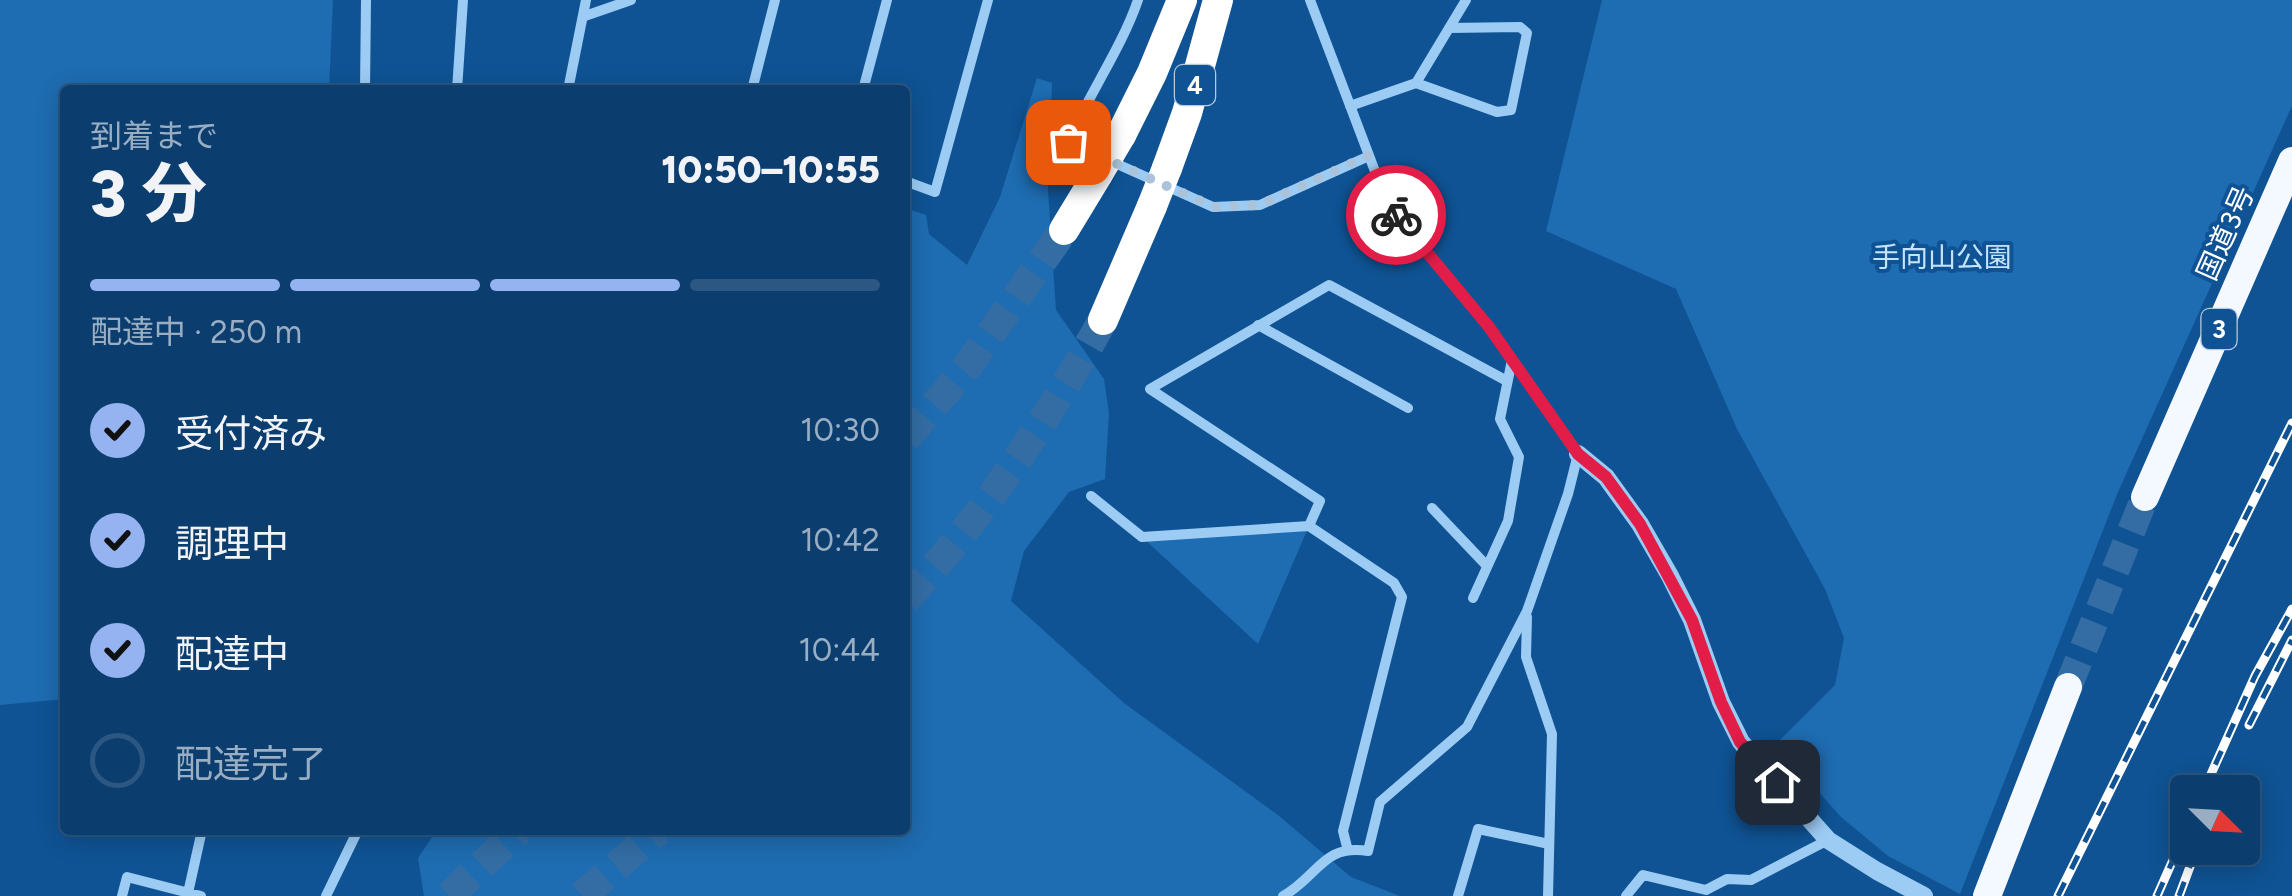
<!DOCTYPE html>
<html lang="ja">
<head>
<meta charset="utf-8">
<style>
	:root { --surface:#0b3e6f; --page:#144574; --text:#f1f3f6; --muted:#9aaec3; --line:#2b5782; --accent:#95b2f1 }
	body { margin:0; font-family:Figtree,"Noto Sans JP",sans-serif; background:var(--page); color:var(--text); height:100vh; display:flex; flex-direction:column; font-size:38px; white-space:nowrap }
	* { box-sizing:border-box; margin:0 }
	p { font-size:32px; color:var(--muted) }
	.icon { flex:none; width:55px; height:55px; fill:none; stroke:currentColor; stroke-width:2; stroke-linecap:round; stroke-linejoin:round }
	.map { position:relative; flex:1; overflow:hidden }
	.drawer { position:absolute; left:60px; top:85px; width:850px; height:750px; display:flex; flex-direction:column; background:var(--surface); border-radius:10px; box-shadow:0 5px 25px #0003,0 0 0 2px var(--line) }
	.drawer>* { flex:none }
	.needle { width:65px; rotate:114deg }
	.tools { position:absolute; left:2170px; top:775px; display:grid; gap:20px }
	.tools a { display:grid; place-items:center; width:90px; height:90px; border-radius:10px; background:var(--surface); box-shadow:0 5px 25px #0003,0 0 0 2px var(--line); font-size:50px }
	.pin { position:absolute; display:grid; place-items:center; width:85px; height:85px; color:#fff; margin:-42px; border-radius:20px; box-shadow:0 5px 15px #0006 }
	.courier { position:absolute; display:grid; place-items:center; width:100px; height:100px; margin:-50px; border:8px solid #e11d48; border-radius:50%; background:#fff; color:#222; box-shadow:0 2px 12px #0007 }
	.headline em { font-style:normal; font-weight:800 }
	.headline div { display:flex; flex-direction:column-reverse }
	.headline { display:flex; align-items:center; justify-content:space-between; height:170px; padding:0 30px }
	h1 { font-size:65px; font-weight:800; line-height:75px }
	.bar { display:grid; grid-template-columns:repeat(4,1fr); gap:15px 10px; align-content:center; height:120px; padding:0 30px }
	.bar i { height:12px; border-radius:8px; background:var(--line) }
	.bar .current { background:var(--accent) }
	.bar p { grid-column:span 4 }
	ol { padding:0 30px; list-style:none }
	li { display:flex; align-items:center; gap:30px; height:110px }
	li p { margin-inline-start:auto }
	li .icon { padding:10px; border-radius:50%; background:var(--accent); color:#111; stroke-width:4 }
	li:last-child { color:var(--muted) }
	li i { width:55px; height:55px; border:5px solid var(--line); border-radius:50% }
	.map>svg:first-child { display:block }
</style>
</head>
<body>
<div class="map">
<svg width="2292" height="896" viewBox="0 0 2292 896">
	<rect width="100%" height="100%" fill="#0f5394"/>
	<path fill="#1e6cb1" d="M0,0h333l-4,90h-264v609l-65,6z
		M1602,0h690v106l-174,386 -158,402 -72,-38 -47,-39 -65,-73 59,-59 9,-47 -19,-49 -88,-160 -61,-140 -130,-58z
		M1037,78l15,5 -4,107 8,120 48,69 5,34 -4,66 -36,13 -45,59 -13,50 113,102 154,112 73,62 49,19h-976l-6,-38 19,-28h468v-622l21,7 3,19 38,31 33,-68z
		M1309,526l-51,118 -116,-107z"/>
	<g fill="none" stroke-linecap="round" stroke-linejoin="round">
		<path stroke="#336da4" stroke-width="28" stroke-dasharray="28 14" stroke-linecap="butt" d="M2068,687l77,-190"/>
		<path stroke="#336da4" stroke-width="30" stroke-dasharray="30 15" stroke-linecap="butt" d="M905,439l62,-72 97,-137
			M905,600c79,-85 142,-179 198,-280
			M449,896l70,-66
			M582,896l77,-66"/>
		<path stroke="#9ccbf4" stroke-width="10" d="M1138,0c-16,47 -49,94 -70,142l145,65 47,-2 109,-49
			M585,16l46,-16
			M1416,83l81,29 14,-2 16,-77 -7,-6 -71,1
			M365,90l1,-90
			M457,90l6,-90
			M568,90l18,-90
			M752,90l23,-90
			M863,90l24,-90
			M1350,106l66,-23 50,-83
			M905,181l30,11 53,-192
			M1258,325l150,83
			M1091,496l51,41 167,-11 85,57 8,14 -59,234 4,16
			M1432,508l55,58
			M1309,526l11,-25 -170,-112 179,-104 178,96
			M1473,598l35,-77 11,-64 -19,-38 12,-59
			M1527,617l-1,40 26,77 -4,162
			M188,893l14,-63
			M122,896l5,-19 74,19
			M326,896l32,-66
			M1283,896c36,-20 39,-52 85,-45l12,-49 87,-75 60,-116 41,-117 10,-40 -89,-127 -91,-109 -14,-23 -74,-195
			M1458,896l20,-67 71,15
			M1626,896l17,-21 63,15 21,-11 24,1 77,-40"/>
		<path stroke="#9ccbf4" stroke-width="18" d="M1578,454l28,23 34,47 30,52 22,44 29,82 20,40 87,98 49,31 47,25"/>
		<path stroke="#f4f9ff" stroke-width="28" d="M2145,497l147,-336
			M1987,896l81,-209"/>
		<path stroke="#fff" stroke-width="30" d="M1121,135l31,-62 30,-73
			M1167,168l20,-55 31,-113
			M1064,230l34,-56
			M1103,320l49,-114"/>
		<g stroke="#fff" stroke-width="9">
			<path id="rail" d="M2249,725l43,-85
				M2203,792l52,-116 37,-67
				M2058,896l234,-473
				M2157,896l31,-70
				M2179,896l18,-48"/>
		</g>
		<use href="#rail" stroke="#0f5394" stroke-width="5" stroke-dasharray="15" stroke-linecap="butt"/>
		<path stroke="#fff" stroke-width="30" d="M1098,174l23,-39
			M1152,206l15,-38"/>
	</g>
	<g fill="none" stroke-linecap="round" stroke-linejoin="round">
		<path stroke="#abc3da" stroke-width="10" stroke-dasharray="0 18" d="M1068,142l146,65 46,-2 108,-49 28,59"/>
		<path stroke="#e11d48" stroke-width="12" d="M1396,215l93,112 89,127 28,23 34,47 52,96 29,82 19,40 37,40"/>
	</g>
	<g text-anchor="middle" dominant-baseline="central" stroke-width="8" stroke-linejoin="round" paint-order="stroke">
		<g fill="#0f5394" stroke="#b7cbdf" stroke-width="2.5">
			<rect x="1175" y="65" width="40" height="40" rx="8"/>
			<rect x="2201.5" y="309" width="35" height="40" rx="8"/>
		</g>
		<g font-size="25" font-weight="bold" fill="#fff">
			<text x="1195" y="85">4</text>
			<text x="2219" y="329">3</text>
		</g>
		<g font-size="28" fill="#fff" stroke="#0f5394">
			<text transform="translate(2225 233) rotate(-66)">国道3号</text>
		</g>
		<g font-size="28" fill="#c4e3fe" stroke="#0f5394">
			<text x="1942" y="257">手向山公園</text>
		</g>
	</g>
</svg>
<div class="tools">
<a><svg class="needle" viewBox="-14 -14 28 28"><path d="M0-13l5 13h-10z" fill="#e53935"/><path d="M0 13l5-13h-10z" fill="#9aaec3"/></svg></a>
</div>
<div class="pin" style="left:1068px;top:142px;background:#ea580c"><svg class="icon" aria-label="bag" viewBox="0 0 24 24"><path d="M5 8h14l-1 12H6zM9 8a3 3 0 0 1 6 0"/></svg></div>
<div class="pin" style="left:1777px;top:782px;background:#1f2937"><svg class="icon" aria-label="home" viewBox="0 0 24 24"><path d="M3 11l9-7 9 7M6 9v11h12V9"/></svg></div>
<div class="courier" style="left:1396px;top:215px"><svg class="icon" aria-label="bike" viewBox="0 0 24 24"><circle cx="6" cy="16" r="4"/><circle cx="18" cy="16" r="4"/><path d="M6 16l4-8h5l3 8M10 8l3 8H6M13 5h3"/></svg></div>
<section class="drawer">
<div class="headline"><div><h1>3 分</h1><p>到着まで</p></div><em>10:50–10:55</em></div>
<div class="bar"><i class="current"></i><i class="current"></i><i class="current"></i><i></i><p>配達中 · 250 m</p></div>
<ol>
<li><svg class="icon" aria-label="check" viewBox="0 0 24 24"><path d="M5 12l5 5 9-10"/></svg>受付済み<p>10:30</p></li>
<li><svg class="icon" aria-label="check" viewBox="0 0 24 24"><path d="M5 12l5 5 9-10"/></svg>調理中<p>10:42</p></li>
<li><svg class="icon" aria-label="check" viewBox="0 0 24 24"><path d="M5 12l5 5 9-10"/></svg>配達中<p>10:44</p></li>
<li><i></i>配達完了</li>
</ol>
</section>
</div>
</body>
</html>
